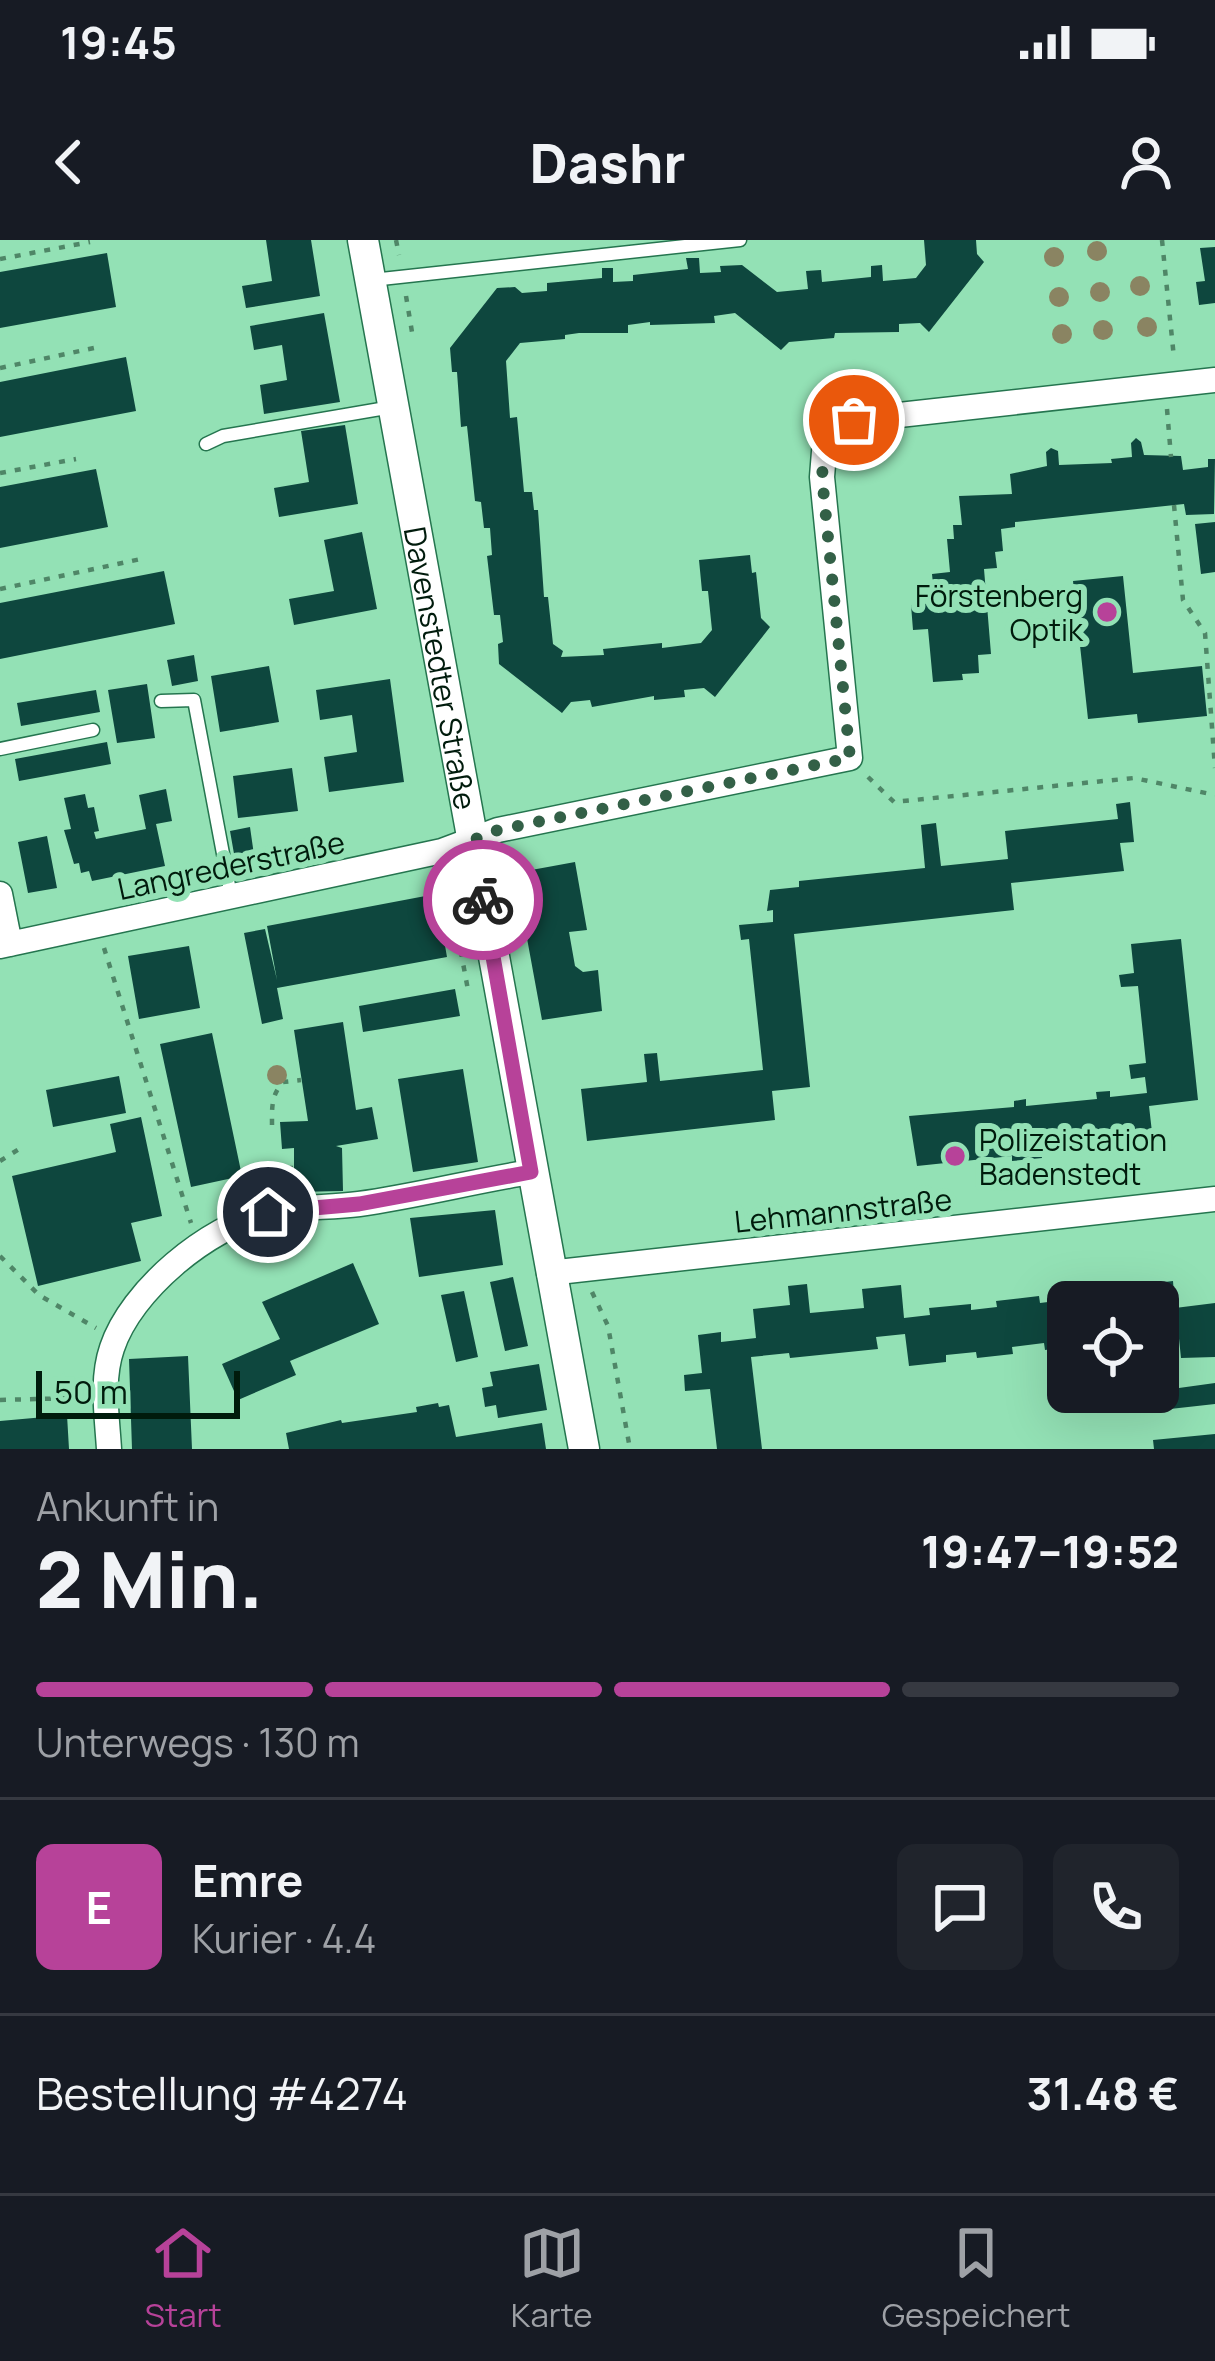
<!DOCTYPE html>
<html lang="de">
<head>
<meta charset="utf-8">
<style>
	:root { --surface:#171b24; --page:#20242c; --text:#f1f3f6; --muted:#9ea1a6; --line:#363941; --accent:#b74299 }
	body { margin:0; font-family:Manrope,sans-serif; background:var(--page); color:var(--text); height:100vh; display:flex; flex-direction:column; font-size:45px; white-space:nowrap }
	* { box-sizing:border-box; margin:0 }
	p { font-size:39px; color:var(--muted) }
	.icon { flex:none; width:66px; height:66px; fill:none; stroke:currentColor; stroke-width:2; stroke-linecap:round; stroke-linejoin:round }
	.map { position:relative; height:1209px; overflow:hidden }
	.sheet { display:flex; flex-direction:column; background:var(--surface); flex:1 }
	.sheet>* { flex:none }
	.tools { position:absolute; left:1047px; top:1041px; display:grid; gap:24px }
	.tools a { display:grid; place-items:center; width:132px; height:132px; border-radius:18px; background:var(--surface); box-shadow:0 12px 48px #0002; font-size:60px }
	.scale { position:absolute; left:36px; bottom:30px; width:204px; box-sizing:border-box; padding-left:12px; border:6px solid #001b0c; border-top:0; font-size:33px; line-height:42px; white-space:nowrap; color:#001b0c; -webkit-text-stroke:9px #93e1b5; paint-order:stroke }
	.pin { position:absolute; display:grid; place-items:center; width:102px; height:102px; color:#fff; margin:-51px; border:6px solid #fff; border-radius:50%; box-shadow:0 3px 12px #0007 }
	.courier { position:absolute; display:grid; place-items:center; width:120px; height:120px; margin:-60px; border:9px solid #b74299; border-radius:50%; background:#fff; color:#222; box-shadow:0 3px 15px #0007 }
	.headline em { font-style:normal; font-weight:800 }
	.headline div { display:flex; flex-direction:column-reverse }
	.headline { display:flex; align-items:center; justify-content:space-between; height:204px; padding:0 36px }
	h1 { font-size:78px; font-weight:800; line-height:90px }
	.bar { display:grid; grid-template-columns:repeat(4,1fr); gap:18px 12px; align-content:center; height:144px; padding:0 36px }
	.bar i { height:15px; border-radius:9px; background:var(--line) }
	.bar .on { background:var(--accent) }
	.bar p { grid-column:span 4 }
	.line { display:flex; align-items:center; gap:30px; padding:0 36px; border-top:3px solid var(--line) }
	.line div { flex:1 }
	.round { display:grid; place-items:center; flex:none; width:126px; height:126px; border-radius:18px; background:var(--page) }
	.status { display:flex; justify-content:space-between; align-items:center; height:84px; padding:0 60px; background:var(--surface); direction:ltr }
	.status svg { height:33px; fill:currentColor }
	header { display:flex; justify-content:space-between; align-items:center; height:156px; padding:0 36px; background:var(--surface); font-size:54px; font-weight:800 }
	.tabs { display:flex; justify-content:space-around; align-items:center; height:168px; border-top:3px solid var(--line); background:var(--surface); font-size:33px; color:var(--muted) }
	.tabs a { display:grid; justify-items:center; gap:6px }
	.tabs .on { color:var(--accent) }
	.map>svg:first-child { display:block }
</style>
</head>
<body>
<div class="status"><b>19:45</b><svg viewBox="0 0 49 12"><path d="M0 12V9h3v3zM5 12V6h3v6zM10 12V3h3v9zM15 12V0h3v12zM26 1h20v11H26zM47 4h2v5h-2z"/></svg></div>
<header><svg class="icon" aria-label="back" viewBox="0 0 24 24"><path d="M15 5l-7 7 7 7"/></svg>Dashr<svg class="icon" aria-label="person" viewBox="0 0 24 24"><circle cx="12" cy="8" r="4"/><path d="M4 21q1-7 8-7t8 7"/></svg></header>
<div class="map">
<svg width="1215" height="1209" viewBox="0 0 1215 1209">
	<rect width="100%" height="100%" fill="#93e1b5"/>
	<path fill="#0e473e" d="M266,0h45l9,56 -74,12 -4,-22 30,-5z
		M924,0h52l1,14 7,8 -55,70 -9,-9 -21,1v8l-64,1 -1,5 -45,4 -8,8 -46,-37 -21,3 1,7 -65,2v-3l-22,3v8h-49l-14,2v4l-45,4 -14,18 4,57 7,-1 7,75h8l2,18h4l6,87h4l5,47 10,7 -2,6 43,-2 -1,-6 59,-6v5l39,-5 11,-13 -4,-39h-6l-3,-31 51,-5 2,18 4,-1 5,46 9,9 -55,70 -11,-9 -20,2 1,7 -31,3v-4l-62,11 -2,-7 -19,2 -9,11 -63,-49 -1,-20 5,-2 -3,-27h-6l-7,-59 5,-1 -2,-27h-6l-3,-26 -6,-1 -8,-75 -6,1 -4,-55h-5l-2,-24 47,-60 18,-1 7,6 25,-2v-8l55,-5v-10h11v14l20,-1v-6l55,-6 -2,-11h13l1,15 21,-1 -1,-6 22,-1 35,27 31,-3 -2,-18 15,-1 1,12 49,-5v-11l11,-1 1,16 33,-3 10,-13z
		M1215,7v56l-16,2 -3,-23 9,-1 -5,-33z
		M107,13l9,54 -116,21v-56z
		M324,73l16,89 -76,12 -4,-29 27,-5 -5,-35 -28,5 -4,-24z
		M126,117l10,54 -136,26v-55z
		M345,185l13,79 -79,13 -5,-29 35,-6 -8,-51z
		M1136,198l5,4 3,13 37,1 2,14 25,-3v-8h7l-1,55 -28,1 -2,-11 -169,18v5l-14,2 2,22 -8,1 2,16 -13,1 7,85 -13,1 1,18 -17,1 1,6 -30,2 -5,-53 -15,1 -2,-25 24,-2 -3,-29 18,-2 -3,-33h7l-1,-14h9l-3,-29 53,-2 -2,-20 37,-8 -1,-14 5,-4 7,3 1,14 53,-2 -1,-4 21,-2 -1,-14z
		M96,229l12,58 -108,21v-61z
		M1215,282v50l-14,2 -6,-50z
		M362,292l15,77 -83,16 -5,-26 45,-8 -10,-51z
		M164,331l11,53 -175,35v-56z
		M1123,336l10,97 69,-7 5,50 -69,7 -1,-9 -49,5 -15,-138z
		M194,415l4,26 -26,5 -5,-26z
		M269,426l10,56 -59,10 -9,-56z
		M390,439l14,103 -75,10 -5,-35 33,-5 -5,-37 -32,5 -4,-30z
		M147,444l8,54 -38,5 -9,-53z
		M96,450l4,22 -79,14 -4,-23z
		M107,502l4,22 -92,17 -4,-22z
		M292,528l6,43 -60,7 -5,-42z
		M166,549l6,32 -16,3 9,42 -73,15 -3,-10 -8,2 -2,-10 -5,1 -10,-34 7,-1 -7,-31 21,-4 3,14 6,-1 5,24 -5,1 2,7 50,-10 -7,-34z
		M1130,562l4,40 -14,1 4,28 -113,12 3,27 -220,24 16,153 -38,4 3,29 -188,21 -6,-52 66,-7 -3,-28 13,-1 3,28 103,-11 -14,-131 -8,1 -2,-15 34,-3v-12l-6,1 3,-21 29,-3v-6l126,-13 -4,-43 15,-2 5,43 67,-7 -3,-28 113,-12 -2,-15z
		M250,587l5,35 -19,3 -6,-34z
		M47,596l10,52 -29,5 -10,-51z
		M575,622l12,68 -18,2 6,34 8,6 15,-2 4,41 -60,9 -27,-147z
		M436,654l11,63 -170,31 6,31 -21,5 -18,-91 21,-4 12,51 -10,-54z
		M1181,699l17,161 -49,6 4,35 -28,3v5l-29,3 -1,-5 -54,6 1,5 -30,3v-5l-95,10 -8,-50 105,-9v-6l12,-2v7l71,-7 -1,-7 14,-1v6l37,-4 -2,-16 -14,2 -2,-14 17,-2 -8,-77 -17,1 -2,-12 15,-2 -3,-29z
		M189,706l11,62 -61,11 -11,-63z
		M455,749l5,27 -97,16 -4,-26z
		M343,782l13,88 16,-3 6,32 -42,7 6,2 1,43 -49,1v-44l-12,1 -2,-27 28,-1 -14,-91z
		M212,793l30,143 -51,11 -31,-143z
		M463,829l15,93 -65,10 -15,-93z
		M119,836l7,37 -73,14 -7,-37z
		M141,877l21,99 -31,7 10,38 -103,25 -26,-110 104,-24 -6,-28z
		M495,970l8,55 -84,12 -9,-59z
		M353,1023l26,61 -89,37 6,14 -58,25 -16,-36 58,-25 -18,-37z
		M513,1037l15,69 -23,5 -15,-69z
		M1173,1041l2,27 40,-5v54l-34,1 -3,-29 -20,2v-29h-90v45l-23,3 -1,-7 -32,4 1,7 -36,4 -1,-6 -30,3v7l-37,4 -4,-32 -29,3 2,12 -88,9 -1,-5 -38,4 11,92h-45l-7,-60 -25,2 -1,-16 18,-2 -4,-38 23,-3v10l35,-4 -3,-29 37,-4 -2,-19 19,-2 3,29 54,-5 -2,-19 39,-4 3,33 26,-3 -1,-7 42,-4v6l26,-3 -1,-6 43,-5 1,7 24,-3v-6l42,-5v7l26,-3v-7z
		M464,1051l14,66 -22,5 -15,-67z
		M188,1116l4,93h-60l-3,-90z
		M539,1124l8,46 -49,8 -2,-13 -11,2 -3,-19 11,-2 -3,-14z
		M1215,1143v21l-63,7 -2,-19z
		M438,1163l1,4 10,-2 7,32 86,-14 4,26h-257l-3,-16 55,-13 1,3 75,-11 -1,-5z
		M67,1175l2,34h-69v-28z
		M1215,1194v15h-61l-1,-9z"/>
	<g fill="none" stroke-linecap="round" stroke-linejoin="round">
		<g stroke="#25754f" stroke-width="15">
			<path id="service" d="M372,40l368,-40
				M206,204l17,-8 169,-29
				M161,461l33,-1 37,196
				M0,509l93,-19"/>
		</g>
		<g stroke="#25754f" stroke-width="27">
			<path id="minor" d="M0,654l10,50
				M0,706l442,-95 56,-21 352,-72 -28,-281 3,-38 29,-19 361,-40
				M549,1033l666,-74
				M109,1209c-2,-33 -8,-69 3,-101 19,-58 96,-121 155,-135 30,-7 61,-5 92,-9 58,-8 115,-23 172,-32"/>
		</g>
		<g stroke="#25754f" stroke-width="33">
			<g id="tertiary">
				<path id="s1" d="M363,0l221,1209"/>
			</g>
		</g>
		<path stroke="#4f8667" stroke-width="4.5" stroke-dasharray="6 9" stroke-linecap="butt" d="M396,0l3,15
			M1162,0l12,118
			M0,19l90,-17
			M406,56l7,42
			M0,128l94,-20
			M1167,169l4,48
			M0,233l76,-14
			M1174,265l9,95 22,33 10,135
			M0,349l141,-30
			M868,537l26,25 240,-24 81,17
			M447,637l21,113
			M104,708l87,275
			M272,885c0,-18 -1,-29 11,-43l18,-2
			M0,921l19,-12
			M275,928h18
			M0,1016l39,39 57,33
			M592,1052l16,34 22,123
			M0,1160l78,-2"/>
		<use href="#service" stroke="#fff" stroke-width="12"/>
		<use href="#minor" stroke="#fff" stroke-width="24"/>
		<use href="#tertiary" stroke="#fff" stroke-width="30"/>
	</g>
	<g fill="#8a8462">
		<circle cx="1097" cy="11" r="10"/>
		<circle cx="1054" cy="17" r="10"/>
		<circle cx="1140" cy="46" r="10"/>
		<circle cx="1100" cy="52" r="10"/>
		<circle cx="1059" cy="57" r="10"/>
		<circle cx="1147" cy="87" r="10"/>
		<circle cx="1103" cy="90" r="10"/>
		<circle cx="1062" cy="94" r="10"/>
		<circle cx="277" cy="835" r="10"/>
	</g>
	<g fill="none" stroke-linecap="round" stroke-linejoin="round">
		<path stroke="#336047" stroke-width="12" stroke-dasharray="0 21.6" d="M483,660l-10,-60 25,-10 352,-72 -28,-281 3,-38 29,-19"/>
		<path stroke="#b74299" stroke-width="15" d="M268,972l91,-8 172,-32 -48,-272"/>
	</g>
	<g fill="#b74299" stroke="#93e1b5" stroke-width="4.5">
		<circle cx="1107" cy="372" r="12"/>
		<circle cx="955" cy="916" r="12"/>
	</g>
	<g text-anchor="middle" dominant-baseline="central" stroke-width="12" stroke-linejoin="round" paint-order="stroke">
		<g font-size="30" fill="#001b0c" stroke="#93e1b5" text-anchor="end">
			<text x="1083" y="355">Förstenberg<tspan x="1083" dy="34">Optik</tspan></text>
			<text x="979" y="899" text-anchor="start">Polizeistation<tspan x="979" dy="34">Badenstedt</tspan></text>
		</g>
		<g font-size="30" fill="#001b0c" stroke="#93e1b5">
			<text stroke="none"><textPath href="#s1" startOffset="435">Davenstedter Straße</textPath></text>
			<text transform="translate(231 625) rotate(-12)">Langrederstraße</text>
			<text transform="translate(843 970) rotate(-6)">Lehmannstraße</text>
		</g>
	</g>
</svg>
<div class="tools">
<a><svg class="icon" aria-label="locate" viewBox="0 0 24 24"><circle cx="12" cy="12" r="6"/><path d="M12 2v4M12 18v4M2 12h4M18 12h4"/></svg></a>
</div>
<div class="scale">50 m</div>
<div class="pin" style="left:854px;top:180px;background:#ea580c"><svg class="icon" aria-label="bag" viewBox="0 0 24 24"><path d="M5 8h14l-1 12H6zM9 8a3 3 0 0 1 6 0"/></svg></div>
<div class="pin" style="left:268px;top:972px;background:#1f2937"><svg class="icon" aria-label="home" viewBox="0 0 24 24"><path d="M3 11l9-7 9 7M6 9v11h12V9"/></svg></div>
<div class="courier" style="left:483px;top:660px"><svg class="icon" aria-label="bike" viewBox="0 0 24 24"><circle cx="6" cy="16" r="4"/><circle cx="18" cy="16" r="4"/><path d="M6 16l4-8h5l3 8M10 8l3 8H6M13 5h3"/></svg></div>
</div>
<section class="sheet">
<div class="headline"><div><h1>2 Min.</h1><p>Ankunft in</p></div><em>19:47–19:52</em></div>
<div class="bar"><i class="on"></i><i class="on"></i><i class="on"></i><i></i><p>Unterwegs · 130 m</p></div>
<div class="line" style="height:216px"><b class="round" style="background:var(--accent);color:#fff">E</b><div><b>Emre</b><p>Kurier · 4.4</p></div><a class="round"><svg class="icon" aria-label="chat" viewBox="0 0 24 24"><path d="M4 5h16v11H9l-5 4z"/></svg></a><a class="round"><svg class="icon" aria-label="phone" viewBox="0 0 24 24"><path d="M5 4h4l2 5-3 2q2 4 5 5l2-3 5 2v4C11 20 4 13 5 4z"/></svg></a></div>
<div class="line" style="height:156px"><div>Bestellung #4274</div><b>31.48 €</b></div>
</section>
<nav class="tabs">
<a class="on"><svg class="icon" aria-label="home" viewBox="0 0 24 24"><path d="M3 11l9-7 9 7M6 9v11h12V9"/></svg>Start</a>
<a><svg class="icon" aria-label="map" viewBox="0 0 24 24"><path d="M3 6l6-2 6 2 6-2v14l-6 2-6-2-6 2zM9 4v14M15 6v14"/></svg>Karte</a>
<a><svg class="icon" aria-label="saved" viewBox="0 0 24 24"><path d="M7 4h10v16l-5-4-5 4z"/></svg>Gespeichert</a>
</nav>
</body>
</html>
